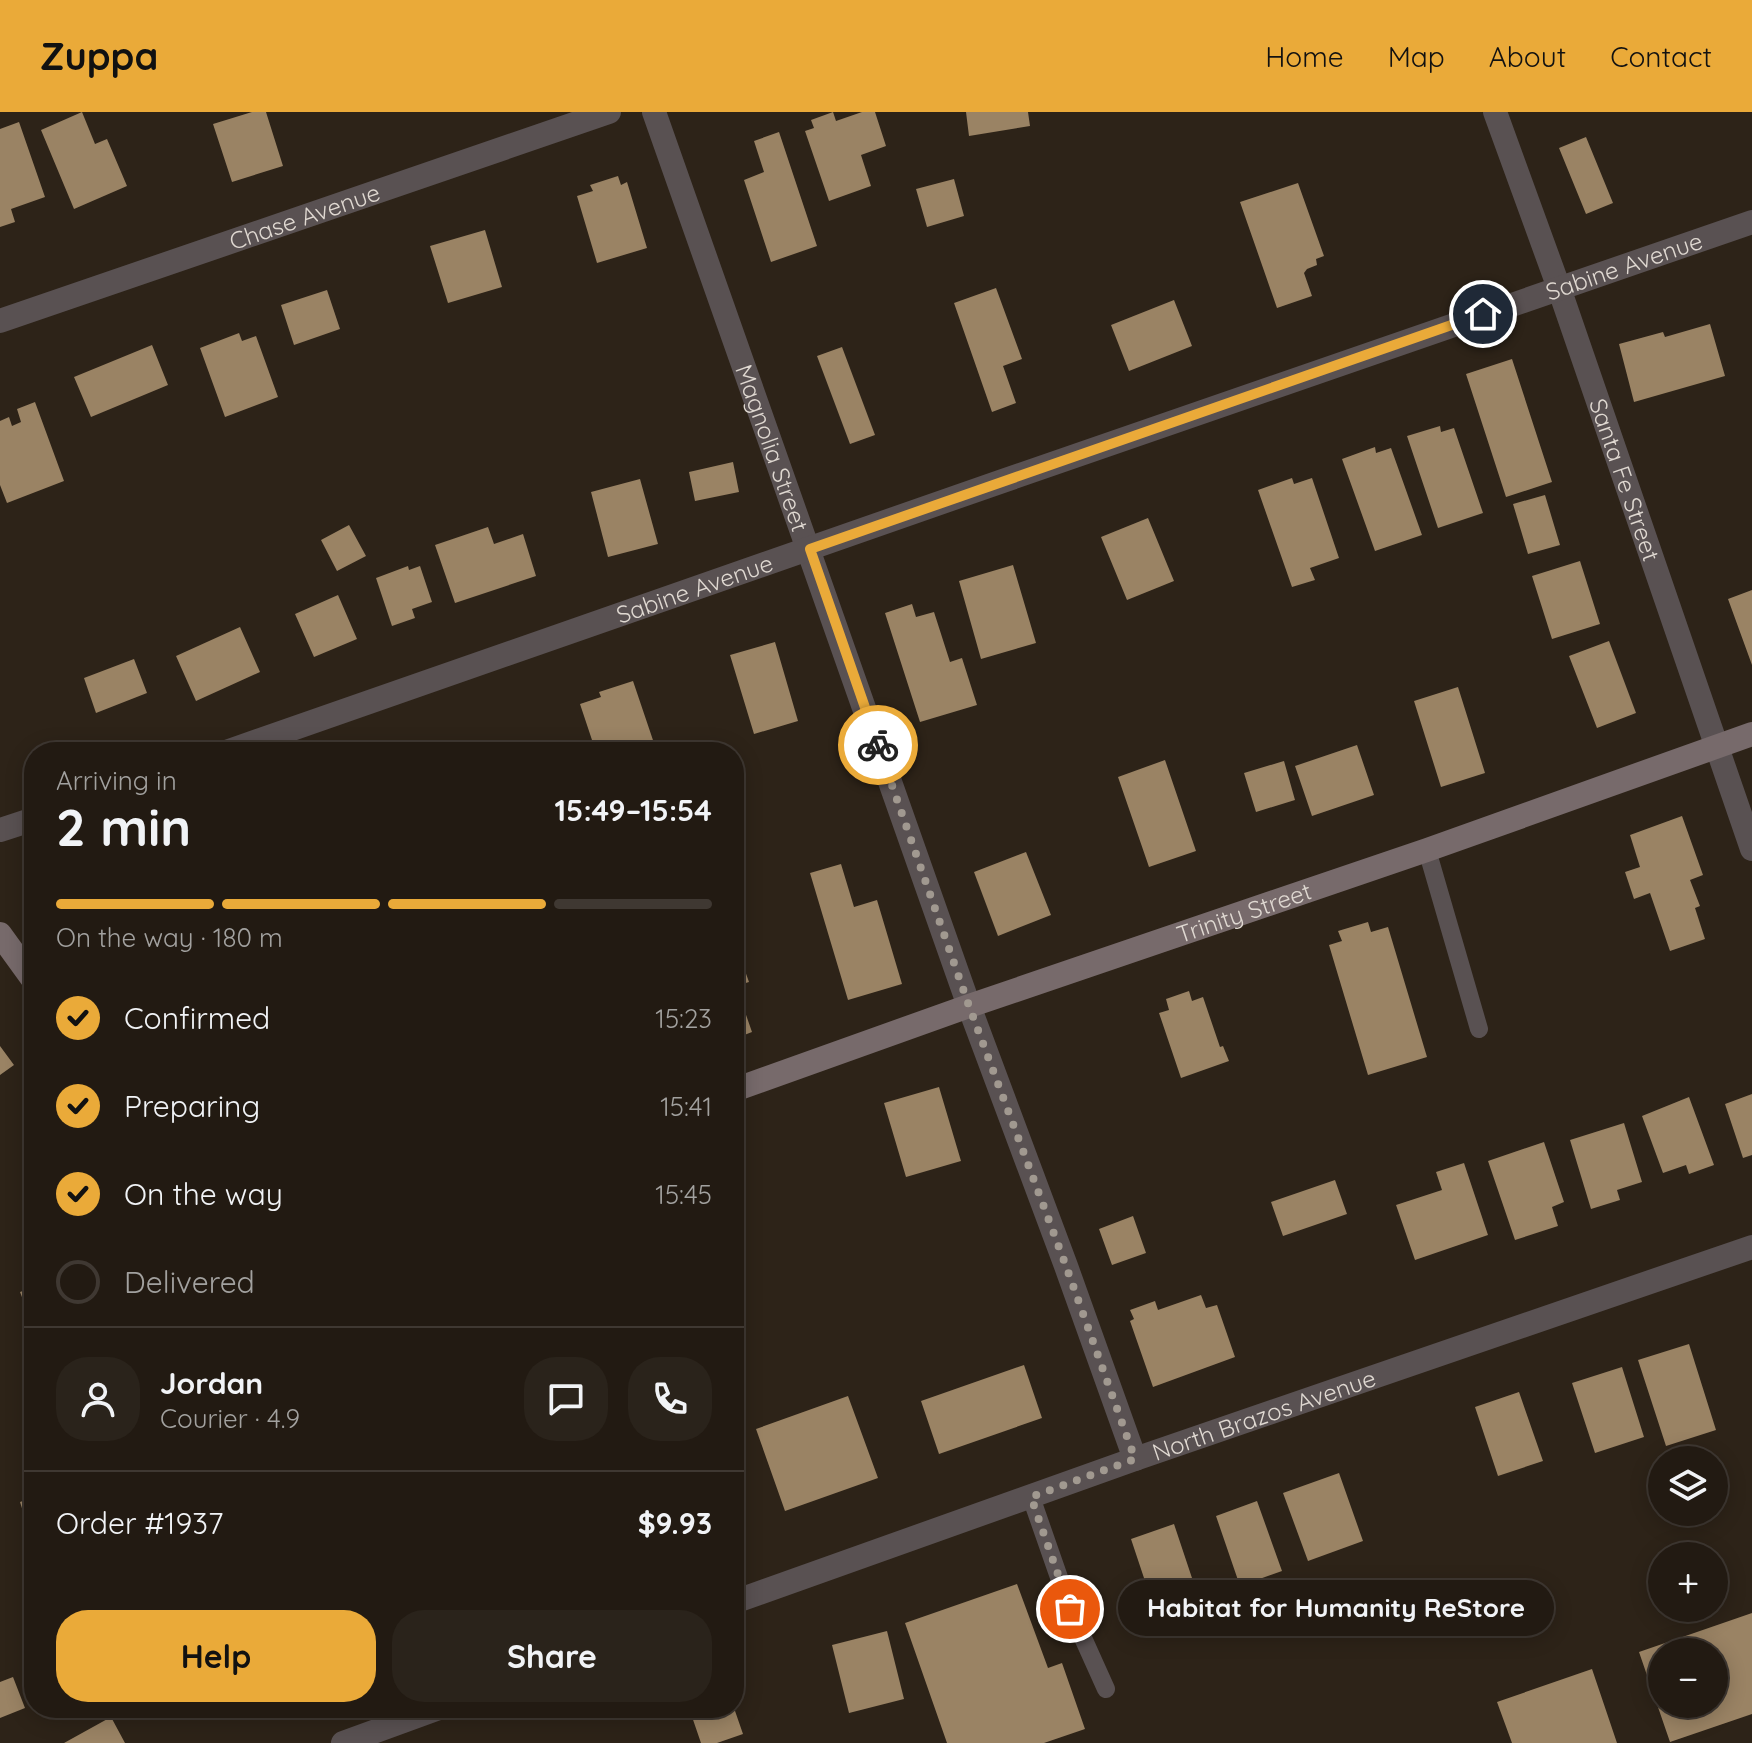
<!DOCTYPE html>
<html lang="en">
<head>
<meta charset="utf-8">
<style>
	:root { --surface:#221a12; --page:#2a231b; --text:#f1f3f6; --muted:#a2a19f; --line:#3f3832; --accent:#eaaa39 }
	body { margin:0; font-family:Quicksand,sans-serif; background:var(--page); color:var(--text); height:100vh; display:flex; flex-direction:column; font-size:30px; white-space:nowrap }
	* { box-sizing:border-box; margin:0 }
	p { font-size:26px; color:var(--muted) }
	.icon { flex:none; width:44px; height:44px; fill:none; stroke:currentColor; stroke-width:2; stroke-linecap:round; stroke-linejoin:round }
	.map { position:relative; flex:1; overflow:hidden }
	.panel { position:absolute; left:24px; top:630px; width:720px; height:976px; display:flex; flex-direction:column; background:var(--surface); border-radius:32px; box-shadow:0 4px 20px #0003,0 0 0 2px var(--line) }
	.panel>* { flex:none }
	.tools { position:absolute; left:1648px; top:1334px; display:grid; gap:16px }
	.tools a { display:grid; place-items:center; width:80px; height:80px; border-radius:50%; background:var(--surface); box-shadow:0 4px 20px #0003,0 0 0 2px var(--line); font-size:40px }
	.pin { position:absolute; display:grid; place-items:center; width:68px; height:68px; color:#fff; margin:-34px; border:4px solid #fff; border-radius:50%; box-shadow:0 2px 8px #0007 }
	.courier { position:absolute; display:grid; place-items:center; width:80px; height:80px; margin:-40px; border:6px solid #eaaa39; border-radius:50%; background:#fff; color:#222; box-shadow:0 2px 10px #0007 }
	.bubble { position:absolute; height:56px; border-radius:28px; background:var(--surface); box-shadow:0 4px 20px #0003,0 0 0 2px var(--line); font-size:26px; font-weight:700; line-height:56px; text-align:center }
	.head em { font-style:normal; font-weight:700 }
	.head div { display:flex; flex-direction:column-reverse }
	.head { display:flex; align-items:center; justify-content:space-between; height:136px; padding:0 32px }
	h1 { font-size:52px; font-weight:700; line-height:60px }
	.bar { display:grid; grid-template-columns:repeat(4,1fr); gap:12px 8px; align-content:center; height:96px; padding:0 32px }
	.bar i { height:10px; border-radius:6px; background:var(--line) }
	.bar .active { background:var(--accent) }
	.bar p { grid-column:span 4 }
	.line { display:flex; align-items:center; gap:20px; padding:0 32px; border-top:2px solid var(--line) }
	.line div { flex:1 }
	.round { display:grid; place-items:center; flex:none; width:84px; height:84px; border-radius:32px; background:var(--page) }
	ol { padding:0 32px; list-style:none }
	li { display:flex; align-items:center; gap:24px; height:88px }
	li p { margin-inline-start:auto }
	li .icon { padding:8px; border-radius:50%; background:var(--accent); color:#111; stroke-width:4 }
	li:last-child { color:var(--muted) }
	li i { width:44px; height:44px; border:4px solid var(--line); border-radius:50% }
	.primary-button { display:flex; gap:16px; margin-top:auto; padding:16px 32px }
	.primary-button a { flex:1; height:92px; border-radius:32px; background:var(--accent); color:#111; font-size:32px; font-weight:700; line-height:92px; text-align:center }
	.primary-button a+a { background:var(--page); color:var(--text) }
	header { display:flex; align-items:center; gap:48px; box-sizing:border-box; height:112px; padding:0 40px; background:var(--accent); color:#111 }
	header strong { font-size:38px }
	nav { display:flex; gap:44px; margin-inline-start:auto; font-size:28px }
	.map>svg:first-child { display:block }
</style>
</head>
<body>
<header>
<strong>Zuppa</strong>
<nav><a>Home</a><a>Map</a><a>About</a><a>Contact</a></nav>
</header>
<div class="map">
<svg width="1752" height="1631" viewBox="0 0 1752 1631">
	<rect width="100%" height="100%" fill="#2d2318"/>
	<path fill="#9a8364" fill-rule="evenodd" d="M82,0l13,32 12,-5 20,47 -53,23 -33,-79z
		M252,0h14l17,54 -51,16 -19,-58z
		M833,0l3,9 26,-9h13l11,34 -25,9 10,31 -42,15 -24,-70 9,-3 -3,-8z
		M966,0h62l2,14 -61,10z
		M19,10l26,75 -34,12 4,13 -15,5v-98z
		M779,20l38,114 -46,16 -27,-82 20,-8 -10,-31z
		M1586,25l27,66 -27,11 -27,-66z
		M618,64l3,9 6,-3 20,66 -50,15 -20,-67 16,-5 -3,-6z
		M954,67l10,37 -37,11 -11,-38z
		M1298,71l26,73 -8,3 1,6 -10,4 -3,4 8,23 -35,12 -37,-106z
		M485,118l17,57 -54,16 -18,-57z
		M996,176l26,71 -19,7 13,37 -24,9 -38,-109z
		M327,178l13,39 -46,16 -13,-40z
		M1174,188l18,46 -63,25 -18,-46z
		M1710,212l15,52 -91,26 -15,-58 44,-12 2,5z
		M239,221l3,8 14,-5 22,61 -53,20 -25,-69z
		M152,233l16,40 -77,32 -17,-40z
		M842,235l33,88 -25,9 -33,-88z
		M1512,247l40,123 -46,15 -40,-123z
		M35,290l29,79 -57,22 -7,-18v-64l9,-4 3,9 9,-4 -4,-13z
		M1440,314l1,6 13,-4 29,85 -45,15 -31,-92z
		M1375,335l1,6 15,-5 31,87 -47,16 -33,-92z
		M733,350l6,30 -44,9 -6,-29z
		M1292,366l2,6 18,-6 27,80 -29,10 5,12 -23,7 -34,-97z
		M640,367l18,65 -50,13 -17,-65z
		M1545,383l15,50 -32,9 -15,-50z
		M1148,406l26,63 -47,19 -26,-63z
		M349,413l17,31 -29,15 -16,-31z
		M488,415l6,17 29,-10 13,42 -81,27 -20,-58z
		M1580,449l20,63 -48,15 -20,-63z
		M1013,453l23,78 -55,16 -22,-78z
		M408,454l1,4 11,-4 12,36 -20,7 3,9 -23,8 -16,-48z
		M1752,478v75l-24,-66z
		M338,483l19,44 -43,18 -19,-43z
		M912,492l4,13 18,-5 16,50 12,-4 15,47 -57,17 -35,-109z
		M240,515l20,45 -64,29 -20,-45z
		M1609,529l27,72 -39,15 -28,-72z
		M775,530l23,79 -44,13 -24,-79z
		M134,547l13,34 -51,20 -12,-35z
		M633,569l24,71h-61l-16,-48 21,-7 -2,-5z
		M1458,575l27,86 -44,14 -27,-86z
		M1357,633l17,50 -62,21 -17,-50z
		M1165,648l31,91 -47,16 -31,-90z
		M1284,649l11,39 -39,12 -12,-39z
		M1682,704l21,59 -13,5 10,26 -5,2 10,31 -35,12 -20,-58 -16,6 -9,-27 15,-5 -10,-32z
		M1026,740l25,63 -53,21 -24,-64z
		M841,752l13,43 23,-7 25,84 -54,16 -38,-127z
		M1368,810l3,10 17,-5 39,130 -59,18 -39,-130 13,-4 -4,-10z
		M734,828l15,42 -13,4 16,46 -18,7z
		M1189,879l3,10 11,-4 17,50 3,-1 6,15 -48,17 -22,-65 10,-3 -3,-11z
		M0,934l14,19 -14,10z
		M939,975l22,74 -55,16 -22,-74z
		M1752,982v61l-9,3 -18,-54z
		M1689,985l25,68 -25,9 -3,-9 -23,8 -21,-57z
		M1624,1011l18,59 -25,8 3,10 -29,9 -21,-69z
		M1544,1030l20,60 -12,5 6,19 -43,14 -27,-79z
		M1464,1051l24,72 -73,25 -19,-55 46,-15 -6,-18z
		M1335,1068l12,34 -64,22 -12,-34z
		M1133,1104l13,37 -34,12 -13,-36z
		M34,1175v41l-14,-36z
		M1201,1183l5,13 11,-3 18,52 -82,30 -23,-66 4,-2 -4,-9 25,-9 3,9z
		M1689,1232l27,86 -50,16 -28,-86z
		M1024,1253l18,53 -103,36 -18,-53z
		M1622,1255l22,70 -49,16 -23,-70z
		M1519,1280l24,69 -45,15 -23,-69z
		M848,1284l30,82 -93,33 -29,-82z
		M1339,1361l24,68 -55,20 -25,-68z
		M34,1385v46h-1l-13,-41z
		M1257,1389l25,70 -42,15 -24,-70z
		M1174,1412l21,63 -43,15 -21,-63z
		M1017,1472l31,84 14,-5 23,66 -41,14h-97l-42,-120z
		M1752,1501v101l-82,28 -31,-90zM1662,1540h52v52h-52z
		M887,1519l17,68 -55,14 -17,-68z
		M1592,1557l25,74h-105l-15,-41z
		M13,1565l12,31 -25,10v-36z
		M689,1596h45l9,26 -26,9h-16z
		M111,1605l14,26h-61z"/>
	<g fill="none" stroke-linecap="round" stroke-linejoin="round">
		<path stroke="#595152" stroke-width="18" d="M1427,738l52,179
			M1031,1385l39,112 36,80"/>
		<g stroke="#595152" stroke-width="24">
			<path id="s1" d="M654,0l315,894 97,260 69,193"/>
			<path id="s2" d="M1495,0l64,176 193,561"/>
			<path id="s3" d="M0,209l609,-209"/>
			<path id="s4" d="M226,640c509,-177 1016,-356 1526,-530"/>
			<path d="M0,718l34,-11"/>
			<path id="s5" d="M734,1490l401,-143 617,-212"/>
			<path d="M343,1631l96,-35"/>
		</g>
		<g stroke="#776a6b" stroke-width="24">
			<path d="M0,822l34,47"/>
			<path id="s6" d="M734,978l235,-84 458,-156 325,-116"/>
		</g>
	</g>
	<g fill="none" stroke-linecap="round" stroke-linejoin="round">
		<path stroke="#a19990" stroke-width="8" stroke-dasharray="0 14.4" d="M878,633l91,261 97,260 69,193 -104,38 39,112"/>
		<path stroke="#eaaa39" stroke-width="10" d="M878,633l-68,-196 673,-235"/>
	</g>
	<g text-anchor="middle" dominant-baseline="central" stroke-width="8" stroke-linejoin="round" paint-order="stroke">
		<g font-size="24" fill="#dfd8d1" stroke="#23190f">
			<text stroke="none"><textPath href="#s3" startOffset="322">Chase Avenue</textPath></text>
			<text stroke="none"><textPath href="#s4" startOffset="1480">Sabine Avenue</textPath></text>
			<text stroke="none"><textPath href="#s1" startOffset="356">Magnolia Street</textPath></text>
			<text stroke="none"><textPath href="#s2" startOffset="390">Santa Fe Street</textPath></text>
			<text stroke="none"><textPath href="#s4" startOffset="496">Sabine Avenue</textPath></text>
			<text stroke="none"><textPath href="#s6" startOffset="540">Trinity Street</textPath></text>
			<text stroke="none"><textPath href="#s5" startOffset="562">North Brazos Avenue</textPath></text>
		</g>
	</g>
</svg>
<div class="tools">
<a><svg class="icon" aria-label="layers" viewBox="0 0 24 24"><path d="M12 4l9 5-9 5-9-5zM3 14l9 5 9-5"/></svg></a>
<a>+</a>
<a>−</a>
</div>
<div class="pin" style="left:1070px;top:1497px;background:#ea580c"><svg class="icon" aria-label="bag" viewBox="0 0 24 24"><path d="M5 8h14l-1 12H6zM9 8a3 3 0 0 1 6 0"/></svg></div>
<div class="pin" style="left:1483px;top:202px;background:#1f2937"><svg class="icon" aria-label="home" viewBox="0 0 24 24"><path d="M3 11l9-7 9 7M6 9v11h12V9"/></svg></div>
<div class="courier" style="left:878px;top:633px"><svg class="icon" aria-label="bike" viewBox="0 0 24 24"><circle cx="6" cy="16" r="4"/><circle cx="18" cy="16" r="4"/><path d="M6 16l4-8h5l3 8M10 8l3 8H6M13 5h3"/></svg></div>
<div class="bubble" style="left:1118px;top:1468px;width:436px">Habitat for Humanity ReStore</div>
<section class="panel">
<div class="head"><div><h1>2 min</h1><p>Arriving in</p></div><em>15:49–15:54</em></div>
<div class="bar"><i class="active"></i><i class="active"></i><i class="active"></i><i></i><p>On the way · 180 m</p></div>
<ol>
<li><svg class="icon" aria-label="check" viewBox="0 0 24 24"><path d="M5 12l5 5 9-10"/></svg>Confirmed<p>15:23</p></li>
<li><svg class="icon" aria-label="check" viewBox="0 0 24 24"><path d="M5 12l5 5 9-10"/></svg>Preparing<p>15:41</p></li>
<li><svg class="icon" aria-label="check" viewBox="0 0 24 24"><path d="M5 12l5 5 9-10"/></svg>On the way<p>15:45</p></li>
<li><i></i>Delivered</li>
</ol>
<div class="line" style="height:144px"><a class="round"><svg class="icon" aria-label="person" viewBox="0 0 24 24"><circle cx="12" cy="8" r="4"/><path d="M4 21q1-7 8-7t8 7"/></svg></a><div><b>Jordan</b><p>Courier · 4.9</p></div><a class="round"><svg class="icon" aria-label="chat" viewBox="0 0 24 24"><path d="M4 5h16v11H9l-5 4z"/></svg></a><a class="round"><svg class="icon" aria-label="phone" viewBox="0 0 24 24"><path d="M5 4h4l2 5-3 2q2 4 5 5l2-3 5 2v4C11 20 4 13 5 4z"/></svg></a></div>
<div class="line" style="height:104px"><div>Order #1937</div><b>$9.93</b></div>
<div class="primary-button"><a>Help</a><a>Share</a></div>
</section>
</div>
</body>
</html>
